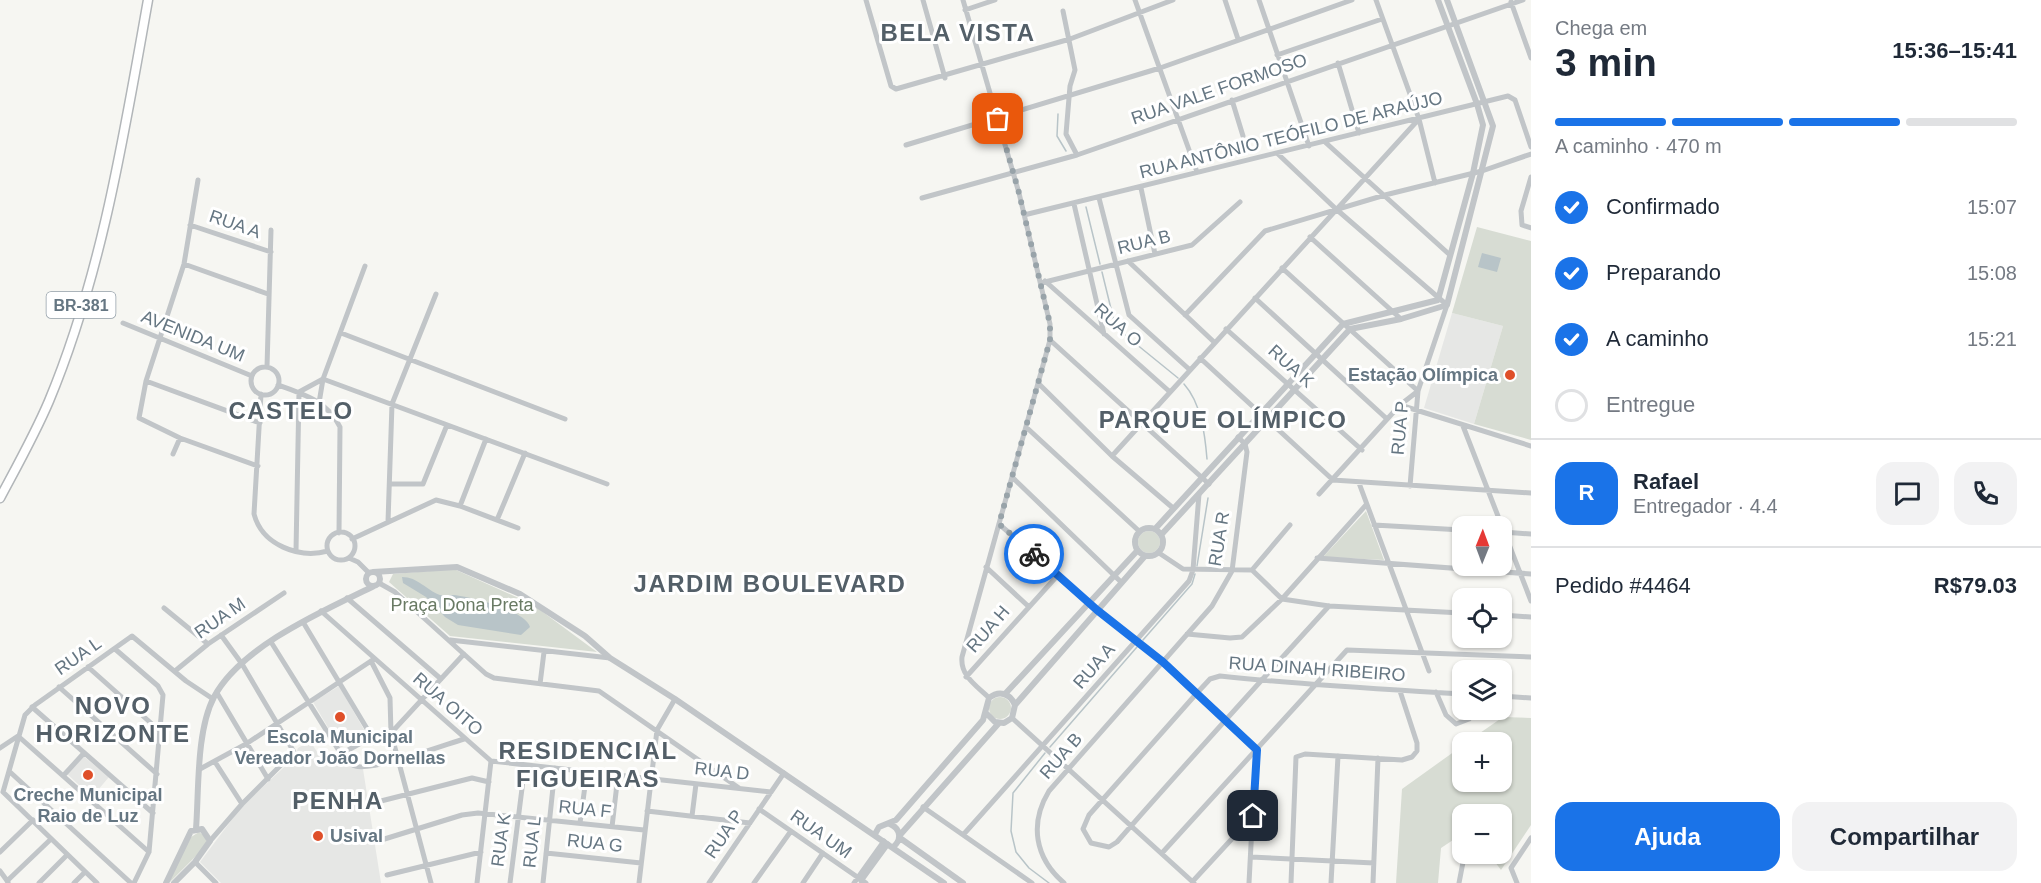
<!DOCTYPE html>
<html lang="pt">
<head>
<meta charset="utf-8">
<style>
	:root { --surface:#fff; --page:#f2f2f3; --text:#1f2937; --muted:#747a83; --line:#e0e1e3; --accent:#1a73e8 }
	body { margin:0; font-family:Arial,sans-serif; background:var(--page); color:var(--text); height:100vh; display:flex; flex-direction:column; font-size:22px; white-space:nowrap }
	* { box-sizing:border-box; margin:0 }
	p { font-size:20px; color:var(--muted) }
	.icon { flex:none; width:33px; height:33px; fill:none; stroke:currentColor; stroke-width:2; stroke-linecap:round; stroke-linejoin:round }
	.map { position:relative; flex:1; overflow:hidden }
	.panel { display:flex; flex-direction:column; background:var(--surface); width:510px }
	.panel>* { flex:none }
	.needle { width:39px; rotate:1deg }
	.buttons { position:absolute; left:1452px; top:516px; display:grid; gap:12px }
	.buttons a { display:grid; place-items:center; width:60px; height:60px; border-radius:12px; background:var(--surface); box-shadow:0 2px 4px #0004; font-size:30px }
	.pin { position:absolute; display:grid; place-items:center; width:51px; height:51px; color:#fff; margin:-26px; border-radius:12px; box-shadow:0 3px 9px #0006 }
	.courier { position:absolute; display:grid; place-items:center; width:60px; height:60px; margin:-30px; border:4px solid #1a73e8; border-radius:50%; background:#fff; color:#222; box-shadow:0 2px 8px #0007 }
	.overview em { font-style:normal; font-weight:700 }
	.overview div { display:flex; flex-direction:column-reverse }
	.overview { display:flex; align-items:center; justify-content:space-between; height:102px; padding:0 24px }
	h1 { font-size:39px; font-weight:700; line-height:45px }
	.bar { display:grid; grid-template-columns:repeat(4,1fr); gap:9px 6px; align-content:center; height:72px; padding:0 24px }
	.bar i { height:8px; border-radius:4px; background:var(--line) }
	.bar .selected { background:var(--accent) }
	.bar p { grid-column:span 4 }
	.line { display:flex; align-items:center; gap:15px; padding:0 24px; border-top:2px solid var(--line) }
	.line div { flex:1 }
	.round { display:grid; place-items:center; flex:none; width:63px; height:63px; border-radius:18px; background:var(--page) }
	ol { padding:0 24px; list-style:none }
	li { display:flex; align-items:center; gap:18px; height:66px }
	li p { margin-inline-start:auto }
	li .icon { padding:6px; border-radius:50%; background:var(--accent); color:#fff; stroke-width:4 }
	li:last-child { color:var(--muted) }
	li i { width:33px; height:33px; border:3px solid var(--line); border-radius:50% }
	.button { display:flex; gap:12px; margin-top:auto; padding:12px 24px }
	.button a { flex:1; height:69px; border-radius:18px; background:var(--accent); color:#fff; font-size:24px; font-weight:700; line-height:69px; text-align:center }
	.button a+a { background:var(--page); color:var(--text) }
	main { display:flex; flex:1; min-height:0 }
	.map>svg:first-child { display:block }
</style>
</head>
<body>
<main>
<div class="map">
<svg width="1531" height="883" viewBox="0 0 1531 883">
	<rect width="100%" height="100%" fill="#f6f6f2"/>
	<path fill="#e6e7e5" d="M1452,313l51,13 -29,98 -50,-16z
		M339,686l27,47 -26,15 -27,-46z
		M310,741l11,17 26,5 16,6 18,114h-160l-21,-21 42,-56 52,-48 4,-10z
		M82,755l27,22 -17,20 -26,-24z"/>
	<path fill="#d7dcd3" d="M1477,227l54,14v199l-57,-16 29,-98 -51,-13z
		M1366,511l18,49 -61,-3z
		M1138 542a11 11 0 1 1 22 0a11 11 0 1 1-22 0Z
		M454,569l78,35 65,48 -147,-16 -61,-54 4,-8z
		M989 708a11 11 0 1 1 22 0a11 11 0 1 1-22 0Z
		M1503,717l28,1v107l-30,45 -12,-16h13v-40h-40v20l-21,14 -3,35h-42l6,-94 60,-43v36h40v-40h-35z
		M199,832l7,5v9l-37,37 19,-44z"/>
	<path fill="#b8c4c8" d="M1482,253l19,5 -4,14 -19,-5z
		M402,577c16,0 24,13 38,18 4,1 10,0 14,0 17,2 71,15 76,32l-9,8 -63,-10 -13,-8 -19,-20 -23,-14z"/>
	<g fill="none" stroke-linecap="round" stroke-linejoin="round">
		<path stroke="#b8c4c8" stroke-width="1.5" d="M1058,114l-1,22 9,15
			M1086,207l14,57
			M1102,272l12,49 11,14 53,43
			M1184,384c17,19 21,50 23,75
			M1197,566l11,-68
			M1143,640l49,-56 3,-10
			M1050,747l87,-100
			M1045,753l-32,40 -2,38 5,21 13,16 20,15"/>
		<g stroke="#b2b6b9" stroke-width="11">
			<path id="trunk" d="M0,498c17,-32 35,-64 49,-97 53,-127 75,-267 99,-401"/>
		</g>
		<path stroke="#c1c5c8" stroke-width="5" d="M866,0l25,86 5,3 174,-50 103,-39
			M923,0l22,78
			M963,0l56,193 31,131v16l-88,317c-2,19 15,29 27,41
			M1135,0l62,172
			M1225,0l13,39
			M1259,0l50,146
			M1376,0l43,119 16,64
			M1511,2l20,56
			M965,10l30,-10
			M1063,11l12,59 -5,16 -4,48 11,21
			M1277,55l105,-36
			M1338,63l21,70
			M1232,100l11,36
			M1325,142l125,113
			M906,145l254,-77 192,-68
			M1278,154l58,55 111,96 -29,86 -8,95
			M1531,177l-10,34 1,14 9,3
			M198,180l-14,84 -38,117 -7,37 41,20 78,28
			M1141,188l14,66
			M922,198l155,-43 446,-155
			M1099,198l30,117 61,55
			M1074,204l30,130
			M1024,215l484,-119 7,4 16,47
			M190,225l81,27
			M1310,237l91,82
			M1128,261l86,81
			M184,264l84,30
			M1282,268l136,123
			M1045,281l125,111
			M1041,283l151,-38 48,-43
			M1255,298l132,121
			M1185,315l80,-84 120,-36 97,-24 49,-17
			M123,323l129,53
			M1226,329l136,121
			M341,333l224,86
			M1050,340l159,144
			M1200,358l133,122 198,13
			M267,367l4,-137
			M251 381a14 14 0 1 1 28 0a14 14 0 1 1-28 0Z
			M323,379l284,105
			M146,381l114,42
			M1038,383l74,73 61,52
			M278,385c26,9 50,17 62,42l-1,106
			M261,394l-7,120c8,31 45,45 74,37
			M319,403l4,-24 42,-113
			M1400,405l131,41
			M1463,426l68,175
			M1026,427l113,104
			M173,454l7,-16
			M1112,456l306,-336
			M1012,477l109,105
			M1359,483l70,188
			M390,484h33l24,-59
			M1319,494l81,-89 18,-14
			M460,506l26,-67
			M497,520l28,-67
			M388,522l4,-118 44,-110
			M999,524l98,86 66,52 93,88 -7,133
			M1374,525l88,5
			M1503,532l28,2
			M327 546a14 14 0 1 1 28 0a14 14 0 1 1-28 0Z
			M352,539l84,-39 24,6 58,22
			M296,551l3,-159 24,-13
			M1159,553l24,16 69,1 38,-45
			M349,558l9,4 11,11
			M1317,558l214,16
			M986,567l42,39
			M1252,570l30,29 47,7 133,7
			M379,583l16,9 91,82 8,4 105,13 140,97
			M347,598l94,81
			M1329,606c-71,78 -142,156 -212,236l-8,5 -18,-4 -8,-14 6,-14 108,-122 13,-14 10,-3c81,9 162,13 242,18
			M164,608l44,36
			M321,611l170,150 -14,122
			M1502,615l29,2
			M303,622l69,115
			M1187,634l43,4 12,-1 40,-38 84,-94
			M450,640l160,18
			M271,642l70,112c4,5 8,10 14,12 16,6 89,-21 109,-27
			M115,649l43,37 5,9 -14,157 -15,31
			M371,661l19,37 1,35 40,150
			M88,667l73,65
			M175,671l33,-27 76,-51
			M966,677l92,-102
			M540,684l4,-32
			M59,687l98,87
			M1436,692l10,23 10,9 13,-5 8,-9
			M217,693l51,86
			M1502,696l29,2
			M32,707l121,106
			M1012,718l182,165
			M0,748l18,-12 131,116
			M341,754l31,-17 19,-4 73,-79
			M491,761l280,31
			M215,762l27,42
			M200,769l46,-25 128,-85
			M10,772l121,111
			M63,776l21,-23
			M3,792l22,-77 10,-10 97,-69 54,45 27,18
			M3,792l94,91
			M373,803l99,-25 17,4
			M923,807l109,76
			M759,809l107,74
			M647,811l103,12
			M692,816l4,-32
			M580,823l7,-52
			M612,827l6,-52
			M963,835l226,-254 4,-11 6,-76
			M210,841l32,-37 52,-52 -52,-88 -21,-29
			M378,841l84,-26 16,-2 166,17
			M0,852l33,-32
			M546,853l95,10
			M1162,853l185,-203 184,7
			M1251,857l123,6
			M195,862l21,21
			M0,871l8,11
			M387,875l94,-23
			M7,881l44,-42
			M861,881l27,-37
			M1193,881l60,-65
			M39,883l28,-28
			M74,883l11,-11
			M510,883l15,-118
			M543,883l12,-115
			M639,883l18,-153 18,-31
			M709,883l75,-110
			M754,883l37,-52
			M803,883l20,-30
			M854,883l30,-42
			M1064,883c-29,-25 -35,-59 -15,-92l163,-185 20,-35 15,-119 -2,-8 -7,-7
			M1291,883l5,-126 9,-3 97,6 10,-3 5,-6v-8l-17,-52
			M1331,883l7,-127
			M1373,883l5,-125
			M1459,883l5,-26 8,-3
			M1517,883l-6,-15 20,-30"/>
		<path stroke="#c1c5c8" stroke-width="6" d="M1135 542a14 14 0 1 1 28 0a14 14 0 1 1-28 0Z
			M1155,529l188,-205 95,-24 35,-127 10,-48 -6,-21 -39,-104
			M1161,535l189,-206 51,-10 46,-14 46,-179 -46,-126
			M366 579a7 7 0 1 1 14 0a7 7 0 1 1-14 0Z
			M373,572l84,-5 63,27 65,42 25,22 65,41 269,184
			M1005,694l132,-143
			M1015,705l130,-149
			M890,824c11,5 12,16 3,23
			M196,829c3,-38 0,-98 18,-132 27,-51 111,-87 160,-111
			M875,834l4,-7 17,-7 87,-100 6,-22c10,-8 21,-5 26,7l-3,13 -8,5 -9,-1 -9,-9
			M900,835l99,-112
			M900,838l63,45
			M166,883l25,-52 11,-2 8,12 -15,21 -21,21"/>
		<use href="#trunk" stroke="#fff" stroke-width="8"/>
	</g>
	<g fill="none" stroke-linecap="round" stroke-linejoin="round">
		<path stroke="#98a3a9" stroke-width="6" stroke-dasharray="0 10.8" d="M998,119l21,74 31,131v16l-51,184 35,30"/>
		<path stroke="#1a73e8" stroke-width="8" d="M1034,554l63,56 66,52 94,88 -4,66"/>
	</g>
	<g fill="#df4f29" stroke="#fff" stroke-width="2">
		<circle cx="1510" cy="375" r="6"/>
		<circle cx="340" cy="717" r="6"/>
		<circle cx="88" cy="775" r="6"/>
		<circle cx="318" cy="836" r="6"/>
	</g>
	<g text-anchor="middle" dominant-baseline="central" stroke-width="6" stroke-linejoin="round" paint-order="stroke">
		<rect fill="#fff" stroke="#939fa8" stroke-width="1.5" x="46.5" y="292" width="69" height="26" rx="4.5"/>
		<g font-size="16" font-weight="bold" fill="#657682">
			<text x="81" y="305">BR-381</text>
		</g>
		<g font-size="18" fill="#657682" stroke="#fff">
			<text transform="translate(1219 89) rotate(-19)">RUA VALE FORMOSO</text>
			<text transform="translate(1291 135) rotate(-14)">RUA ANTÔNIO TEÓFILO DE ARAÚJO</text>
			<text transform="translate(235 224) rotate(19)">RUA A</text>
			<text transform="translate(1144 242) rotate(-14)">RUA B</text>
			<text transform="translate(1118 325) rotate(41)">RUA O</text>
			<text transform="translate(193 336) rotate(22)">AVENIDA UM</text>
			<text transform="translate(1291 366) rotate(42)">RUA K</text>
			<text transform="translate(1400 428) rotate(-85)">RUA P</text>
			<text transform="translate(1219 539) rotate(-81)">RUA R</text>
			<text transform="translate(220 618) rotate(-35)">RUA M</text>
			<text transform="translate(988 629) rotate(-49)">RUA H</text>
			<text transform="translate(78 656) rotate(-35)">RUA L</text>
			<text transform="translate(1094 666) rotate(-49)">RUA A</text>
			<text transform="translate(1317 669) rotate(4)">RUA DINAH RIBEIRO</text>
			<text transform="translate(448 704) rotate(41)">RUA OITO</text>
			<text transform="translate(1061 756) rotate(-49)">RUA B</text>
			<text transform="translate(722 771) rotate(6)">RUA D</text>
			<text transform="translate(585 809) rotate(6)">RUA F</text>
			<text transform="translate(724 834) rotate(-56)">RUA P</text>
			<text transform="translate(821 834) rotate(35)">RUA UM</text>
			<text transform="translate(501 840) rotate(-82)">RUA K</text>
			<text transform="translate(532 842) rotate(-84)">RUA L</text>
			<text transform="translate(595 843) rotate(6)">RUA G</text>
		</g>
		<g font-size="18" font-weight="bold" fill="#657682" stroke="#fff">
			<text x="1498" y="375" text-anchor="end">Estação Olímpica</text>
			<text x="340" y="737">Escola Municipal<tspan x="340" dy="21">Vereador João Dornellas</tspan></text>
			<text x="88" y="795">Creche Municipal<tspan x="88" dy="21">Raio de Luz</tspan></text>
			<text x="330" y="836" text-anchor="start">Usival</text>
		</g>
		<g font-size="18" fill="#697a64" stroke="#fff">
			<text x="462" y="605">Praça Dona Preta</text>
		</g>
		<g font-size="24" font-weight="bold" letter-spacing="1.5" fill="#535f68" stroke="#fff">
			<text x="958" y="32">BELA VISTA</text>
			<text x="291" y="410">CASTELO</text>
			<text x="1223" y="419">PARQUE OLÍMPICO</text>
			<text x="770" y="583">JARDIM BOULEVARD</text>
			<text x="113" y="705">NOVO<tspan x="113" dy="28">HORIZONTE</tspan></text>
			<text x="588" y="750">RESIDENCIAL<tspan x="588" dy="28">FIGUEIRAS</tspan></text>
			<text x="338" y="800">PENHA</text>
		</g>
	</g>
</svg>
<div class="buttons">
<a><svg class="needle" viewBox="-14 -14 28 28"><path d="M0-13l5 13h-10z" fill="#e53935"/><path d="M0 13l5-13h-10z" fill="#747a83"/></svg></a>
<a><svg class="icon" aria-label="locate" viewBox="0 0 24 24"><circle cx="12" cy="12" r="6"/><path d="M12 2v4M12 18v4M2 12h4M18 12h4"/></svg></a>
<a><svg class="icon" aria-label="layers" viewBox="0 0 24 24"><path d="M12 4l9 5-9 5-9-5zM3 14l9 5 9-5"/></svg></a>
<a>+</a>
<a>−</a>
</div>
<div class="pin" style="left:998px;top:119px;background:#ea580c"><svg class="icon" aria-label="bag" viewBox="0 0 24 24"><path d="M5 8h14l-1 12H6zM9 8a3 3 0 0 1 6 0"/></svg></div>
<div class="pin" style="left:1253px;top:816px;background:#1f2937"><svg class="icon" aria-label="home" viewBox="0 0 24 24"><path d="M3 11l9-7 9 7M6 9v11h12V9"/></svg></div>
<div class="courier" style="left:1034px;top:554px"><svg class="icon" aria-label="bike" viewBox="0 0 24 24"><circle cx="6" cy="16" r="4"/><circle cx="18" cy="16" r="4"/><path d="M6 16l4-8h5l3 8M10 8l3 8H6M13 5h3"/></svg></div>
</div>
<section class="panel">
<div class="overview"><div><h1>3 min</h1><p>Chega em</p></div><em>15:36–15:41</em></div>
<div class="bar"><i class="selected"></i><i class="selected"></i><i class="selected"></i><i></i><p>A caminho · 470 m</p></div>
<ol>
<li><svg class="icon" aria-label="check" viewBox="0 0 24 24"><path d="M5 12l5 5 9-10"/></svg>Confirmado<p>15:07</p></li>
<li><svg class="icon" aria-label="check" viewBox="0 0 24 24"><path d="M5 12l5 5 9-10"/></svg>Preparando<p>15:08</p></li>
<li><svg class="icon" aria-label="check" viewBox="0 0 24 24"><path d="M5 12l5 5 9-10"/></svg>A caminho<p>15:21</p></li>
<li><i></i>Entregue</li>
</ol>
<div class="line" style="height:108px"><b class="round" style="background:var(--accent);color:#fff">R</b><div><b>Rafael</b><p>Entregador · 4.4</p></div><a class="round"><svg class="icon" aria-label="chat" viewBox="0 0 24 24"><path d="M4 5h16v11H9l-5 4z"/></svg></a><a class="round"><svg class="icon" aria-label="phone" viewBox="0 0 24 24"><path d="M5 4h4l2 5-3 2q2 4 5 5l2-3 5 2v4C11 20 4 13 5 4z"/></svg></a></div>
<div class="line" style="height:78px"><div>Pedido #4464</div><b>R$79.03</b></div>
<div class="button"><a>Ajuda</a><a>Compartilhar</a></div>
</section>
</main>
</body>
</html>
